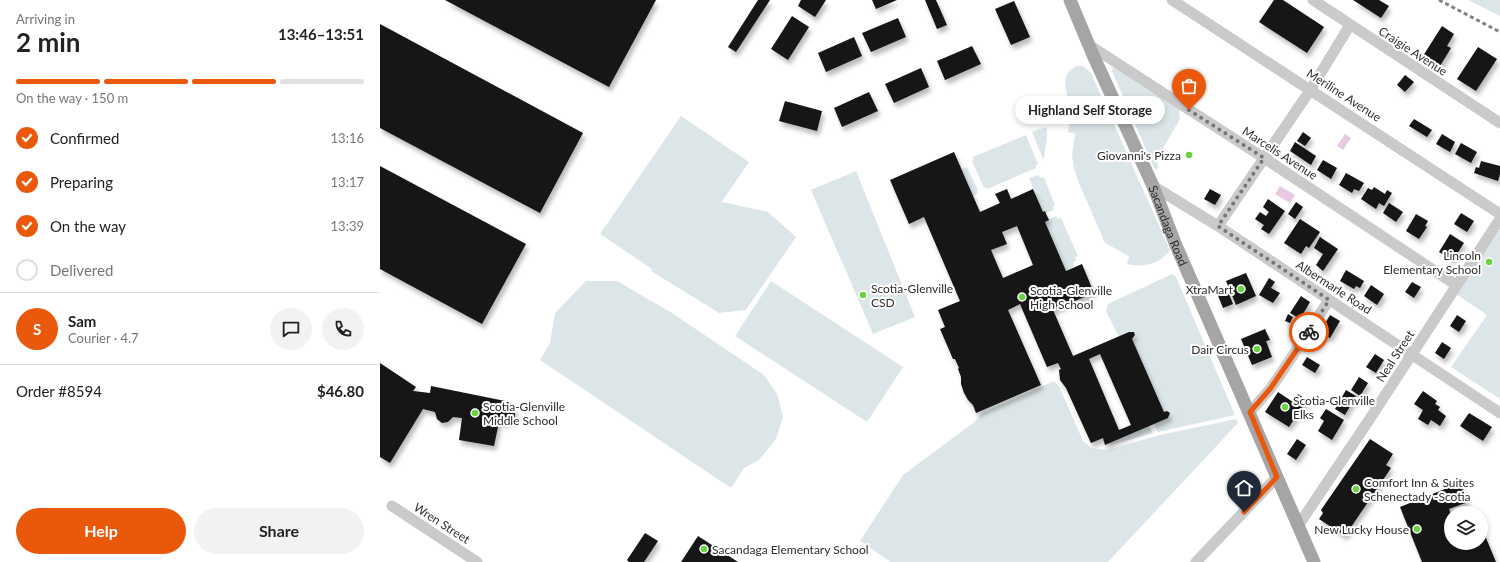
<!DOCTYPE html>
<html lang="en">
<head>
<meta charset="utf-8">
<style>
	:root { --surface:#fff; --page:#f2f2f2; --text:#222; --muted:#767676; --line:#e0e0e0; --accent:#ea580c }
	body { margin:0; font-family:Lato,sans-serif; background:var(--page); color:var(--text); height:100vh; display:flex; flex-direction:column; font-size:15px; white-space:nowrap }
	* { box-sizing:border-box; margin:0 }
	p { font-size:13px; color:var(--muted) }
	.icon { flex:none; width:22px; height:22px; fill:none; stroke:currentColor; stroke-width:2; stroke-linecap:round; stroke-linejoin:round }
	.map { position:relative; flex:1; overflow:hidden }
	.drawer { display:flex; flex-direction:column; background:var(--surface); width:380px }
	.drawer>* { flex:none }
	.tools { position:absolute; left:1064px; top:506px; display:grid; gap:8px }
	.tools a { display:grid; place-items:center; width:44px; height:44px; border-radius:50%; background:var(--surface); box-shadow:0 2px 6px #0003; font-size:20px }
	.pin { position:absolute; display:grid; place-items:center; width:34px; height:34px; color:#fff; margin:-41px -17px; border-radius:50% 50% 50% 0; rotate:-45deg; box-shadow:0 0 4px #0007 }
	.pin .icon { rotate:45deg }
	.courier { position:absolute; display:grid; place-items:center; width:40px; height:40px; margin:-20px; border:3px solid #ea580c; border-radius:50%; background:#fff; color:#222; box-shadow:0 1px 5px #0007 }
	.bubble { position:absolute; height:28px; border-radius:14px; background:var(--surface); box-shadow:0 2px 6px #0003; font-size:13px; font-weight:700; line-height:28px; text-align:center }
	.head em { font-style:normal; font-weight:700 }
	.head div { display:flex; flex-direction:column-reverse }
	.head { display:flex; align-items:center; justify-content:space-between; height:68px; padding:0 16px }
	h1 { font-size:26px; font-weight:700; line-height:30px }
	.bar { display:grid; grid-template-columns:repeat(4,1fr); gap:6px 4px; align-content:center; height:48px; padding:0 16px }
	.bar i { height:5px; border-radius:3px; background:var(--line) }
	.bar .on { background:var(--accent) }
	.bar p { grid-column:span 4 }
	.line { display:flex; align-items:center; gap:10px; padding:0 16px; border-top:1px solid var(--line) }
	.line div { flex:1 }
	.round { display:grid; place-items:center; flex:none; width:42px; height:42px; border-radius:21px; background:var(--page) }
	ol { padding:0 16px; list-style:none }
	li { display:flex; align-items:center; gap:12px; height:44px }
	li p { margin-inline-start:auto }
	li .icon { padding:4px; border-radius:50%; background:var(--accent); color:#fff; stroke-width:4 }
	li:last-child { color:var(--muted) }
	li i { width:22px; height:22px; border:2px solid var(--line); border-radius:50% }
	.button { display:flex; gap:8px; margin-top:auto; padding:8px 16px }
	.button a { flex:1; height:46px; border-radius:24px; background:var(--accent); color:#fff; font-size:16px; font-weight:700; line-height:46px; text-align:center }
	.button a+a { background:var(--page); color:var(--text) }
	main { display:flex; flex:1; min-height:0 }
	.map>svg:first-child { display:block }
</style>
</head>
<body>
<main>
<section class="drawer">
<div class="head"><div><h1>2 min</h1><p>Arriving in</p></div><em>13:46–13:51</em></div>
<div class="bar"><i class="on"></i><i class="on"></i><i class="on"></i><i></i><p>On the way · 150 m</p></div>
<ol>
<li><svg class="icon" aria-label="check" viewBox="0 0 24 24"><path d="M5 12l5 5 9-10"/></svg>Confirmed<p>13:16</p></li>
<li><svg class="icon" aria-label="check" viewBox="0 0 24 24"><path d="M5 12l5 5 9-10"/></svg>Preparing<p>13:17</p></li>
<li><svg class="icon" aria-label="check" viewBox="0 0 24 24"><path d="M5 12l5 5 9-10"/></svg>On the way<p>13:39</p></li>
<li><i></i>Delivered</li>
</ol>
<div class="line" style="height:72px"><b class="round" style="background:var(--accent);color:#fff">S</b><div><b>Sam</b><p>Courier · 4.7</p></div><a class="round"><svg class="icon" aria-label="chat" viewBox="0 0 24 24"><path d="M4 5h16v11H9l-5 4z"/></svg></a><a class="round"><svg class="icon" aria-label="phone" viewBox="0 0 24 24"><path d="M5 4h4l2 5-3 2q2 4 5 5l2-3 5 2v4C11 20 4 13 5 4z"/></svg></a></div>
<div class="line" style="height:52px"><div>Order #8594</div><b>$46.80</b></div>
<div class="button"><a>Help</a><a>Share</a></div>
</section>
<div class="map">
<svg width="1120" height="562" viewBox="0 0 1120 562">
	<defs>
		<filter id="shadow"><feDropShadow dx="2.5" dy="4.5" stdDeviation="2" flood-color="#0004"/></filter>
	</defs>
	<rect width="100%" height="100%" fill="#fff"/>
	<path fill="#dce6e9" d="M1088,0h32v16z
		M697,66h6l8,7 79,177c-9,14 -27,18 -43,14l2,-8 -24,-13 -27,-62 -4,-13 -2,-13 3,-21 -7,-2c1,-6 2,-13 2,-19 0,-17 -14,-38 7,-47z
		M733,67h2l64,41 1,11 -23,40 1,9 -3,2 -43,-99z
		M301,116l68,46 -28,41 2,-1 45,10 28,25 -50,73 -27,3 -68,-42 1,-2 -52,-35z
		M666,127c3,6 -2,25 -2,34l-12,-29z
		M646,135l12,29 -2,1v3l-49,21 -1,-2 -2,1 -12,-27 2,-1 -1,-3z
		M587,167l11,23 -1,1v3l-4,2 -11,-27z
		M476,171l59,146 -42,17 -62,-144z
		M659,175l1,3 4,-1 11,28 -2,2 1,3 -8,3 -1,-2 -2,1 -14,-34z
		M676,216l2,3 3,-1 17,38 -3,1 1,4 -3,1 1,4 -2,1v2l-6,2 -21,-49z
		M1120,230v169l-49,-32 36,-52 -31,-21z
		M792,274l4,3 59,138 -77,17 -4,-8 14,-6 2,-5 -3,-2 -3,1 -32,-73 3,-2v-4l-3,-1 -13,5 -13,-26 2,-7z
		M206,281h31l55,32 92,62 13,19 6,23 -7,22 -17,21 -15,8 -13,20 -191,-128 10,-17 5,-30z
		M391,281l132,86 -36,55 -132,-86z
		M674,381l5,5 24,55 8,7 16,2 53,-15 76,-16 2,4 -130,139h-217l-31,-21 43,-66 70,-52 10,-10z
		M769,426l4,7 -42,12 -1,-2z"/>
	<path fill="#e7cae2" d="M965,134l6,4 -8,12 -6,-4z
		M900,186l15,9 -5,8 -15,-9z"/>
	<path fill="#141414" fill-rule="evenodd" filter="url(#shadow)" d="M65,0h211l-47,87z
		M378,0h12l-34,52 -8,-5z
		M421,0h25l-11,17 -17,-11z
		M492,0h25l-21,9z
		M545,0h11l11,25 -10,4z
		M894,0h9l41,27 -17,26 -48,-31z
		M973,0h26l10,6 -8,12z
		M634,1l16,36 -19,8 -16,-36z
		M412,16l17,11 -21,33 -17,-11z
		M518,18l8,19 -35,15 -9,-19z
		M0,24l203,109 -43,80 -160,-85z
		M1062,26l12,8 -7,12 4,2 -11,18 -17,-10z
		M474,37l8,19 -36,16 -8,-19z
		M592,46l9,18 -36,16 -8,-19z
		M1098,47l19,12 -21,32 -19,-12z
		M541,68l8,19 -35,16 -9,-19z
		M1025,75l9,7 -9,10 -8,-7z
		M489,92l9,19 -36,16 -8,-19z
		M405,101l37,10 -5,20 -38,-10z
		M1034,119l18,11 -5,7 -18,-11z
		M923,132l8,6 -6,8 -8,-5z
		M1062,134l13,8 -5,10 -14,-8z
		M915,142l21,14 -5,9 -21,-14z
		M1081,143l16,9 -6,11 -16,-9z
		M574,152l26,60 20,-9 -5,-9 12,-5 4,10 22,-10 10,23 2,-1 2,5 2,4 -4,2 21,49 16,-7 12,29 -41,17 20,46 56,-24h5l1,3 -3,4 32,73 3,-1 3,2 -2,5 -63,27 -2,-7 -12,5 -25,-55 -6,-8 -1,-10 2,-1 -3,-6 -11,4 -27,-63 -12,6 33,75 -65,28 -3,-8 -5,-5 -4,-7 -3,-9v-7l-3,-8 1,-1 -4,-9h-2l-13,-30 5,-2 -7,-17 22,-9 -36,-84 -15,7 -19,-44zM637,226l16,39 -30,13 -12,-28 16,-6 -5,-12zM720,354l31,71 -12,5 -30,-71z
		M943,160l14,8 -6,11 -14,-9z
		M1101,161l19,5v8l-2,7 -24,-8 2,-6 3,1z
		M0,166l146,78 -44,80 -102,-55z
		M966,173l18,10 -5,8 -5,-2 -2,4 -13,-8z
		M994,187l11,7 2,-4 5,3 -8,13 -5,-3 -3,6 -15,-10 7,-11 4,2z
		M830,189l11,6 -6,10 -11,-6z
		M888,199l17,12 -16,23 -8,-5 3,-4 -9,-6 5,-7 6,4 3,-4 -6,-5z
		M916,202l7,5 -8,12 -7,-5z
		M1009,203l14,9 -7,10 -13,-9z
		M1081,213l13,8 -7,11 -13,-8z
		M1036,214l12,7 -3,5 2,1 -8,12 -13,-8z
		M920,219l20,13 -11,16 -3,-2 -5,8 -17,-11z
		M1070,234l14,9 -11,17 -14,-8z
		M940,237l18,12 -15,22 -7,-6 7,-11 -9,-6z
		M966,270l18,11 -4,7 -4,-2 -2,3 -14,-8z
		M866,273l10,23 -20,9 -10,-24z
		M889,278l6,4 -4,6 9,5 -7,10 -14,-8z
		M1032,282l9,5 -7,11 -9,-6z
		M991,285l13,9 -7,11 -13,-9z
		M847,289l6,15 -10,4 -6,-15z
		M921,296l9,6 -10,17 -10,-6z
		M908,314l5,3 -3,6 -5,-2z
		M950,315l10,6 -10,17 -10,-6z
		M1077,315l9,6 -7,11 -9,-6z
		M885,329l5,11 -4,1 6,16 -20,8 -11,-26z
		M1062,342l9,6 -7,11 -9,-6z
		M995,354l9,6 -8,13 -10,-6z
		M927,357l13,8 -5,8 -13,-8z
		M0,363l36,24 -3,4 17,2 1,-7 79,16 5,7v9l-2,2 -8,3 -6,-1 -5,24 -35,-6 3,-22 -9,-1 -5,5 -6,1 -5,-4 -2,-7 -12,-3 -33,54 -10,-6z
		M979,377l9,6 -8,13 -9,-6z
		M966,390l10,6 -11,19 -10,-6z
		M1043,391l14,10 -2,3 5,3 -2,3 8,6 -6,10 -9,-6 -3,5 -10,-6 5,-9 -9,-6z
		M898,392l15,10 5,-8 9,6 -18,27 -24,-15z
		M946,409l18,11 -12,20 -14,-9 6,-10 -4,-3z
		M1089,413l23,14 -9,14 -23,-15z
		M917,439l9,6 -10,15 -9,-6z
		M990,439l23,15 -7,11 5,3 -46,68 -26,-17 4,-6 -2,-3z
		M1080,483l8,19 -19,7 2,5v29h30v-17l15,36h-74l-22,-55z
		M265,533l13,8 -14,21h-15l-2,-2z
		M318,536l40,26h-57z"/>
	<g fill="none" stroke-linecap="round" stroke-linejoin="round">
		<path stroke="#cacaca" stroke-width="11" d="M792,0l328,214
			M933,0l187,123
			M709,45l175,113 192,127
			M773,186l65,40 282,187
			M838,226l93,-137 39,-64
			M870,412l20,-23 10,-14 49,-75
			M12,506l85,56
			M918,526l71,-106 131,-201
			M816,562l81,-85"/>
		<path stroke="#a5a5a5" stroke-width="13" id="s1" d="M690,0l23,55 60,131 22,57 139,319"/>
		<path stroke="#828282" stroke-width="3" stroke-dasharray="4 3" stroke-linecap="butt" d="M1059,0l61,32"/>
	</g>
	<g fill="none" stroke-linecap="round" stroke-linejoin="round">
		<path stroke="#767676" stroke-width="4" stroke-dasharray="0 7.2" d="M809,110l75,48 -46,68 111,74 -20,32"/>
		<path stroke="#ea580c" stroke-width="5" d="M864,512l33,-35 -27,-65 20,-23 39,-57"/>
	</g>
	<g fill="#6bd242" stroke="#fff" stroke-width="1.5">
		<circle cx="809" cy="155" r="4"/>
		<circle cx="1109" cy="262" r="4"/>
		<circle cx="861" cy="289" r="4"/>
		<circle cx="483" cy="295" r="4"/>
		<circle cx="642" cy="297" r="4"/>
		<circle cx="877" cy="349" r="4"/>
		<circle cx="905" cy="407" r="4"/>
		<circle cx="95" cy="413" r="4"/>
		<circle cx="976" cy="489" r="4"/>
		<circle cx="1037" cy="529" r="4"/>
		<circle cx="324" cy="549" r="4"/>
	</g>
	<g text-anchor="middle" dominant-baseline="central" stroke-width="4" stroke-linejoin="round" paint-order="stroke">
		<g font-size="12" fill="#2d2d2d" stroke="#fff">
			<text transform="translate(1033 51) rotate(33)">Craigie Avenue</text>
			<text transform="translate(964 95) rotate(33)">Meriline Avenue</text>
			<text transform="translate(900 153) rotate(33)">Marcelis Avenue</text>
			<text stroke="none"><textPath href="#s1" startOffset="246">Sacandaga Road</textPath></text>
			<text transform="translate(954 287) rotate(33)">Albermarle Road</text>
			<text transform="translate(1015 356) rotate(-57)">Neal Street</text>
			<text transform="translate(62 523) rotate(33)">Wren Street</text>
		</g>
		<g font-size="12" fill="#2d2d2d" stroke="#fff" text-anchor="start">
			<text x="801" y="155" text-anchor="end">Giovanni's Pizza</text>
			<text x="1101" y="255" text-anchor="end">Lincoln<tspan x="1101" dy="14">Elementary School</tspan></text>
			<text x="491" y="288">Scotia-Glenville<tspan x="491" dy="14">CSD</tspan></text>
			<text x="853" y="289" text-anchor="end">XtraMart</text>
			<text x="650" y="290">Scotia-Glenville<tspan x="650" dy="14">High School</tspan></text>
			<text x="869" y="349" text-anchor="end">Dair Circus</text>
			<text x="913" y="400">Scotia-Glenville<tspan x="913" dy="14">Elks</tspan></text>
			<text x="103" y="406">Scotia-Glenville<tspan x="103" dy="14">Middle School</tspan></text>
			<text x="984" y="482">Comfort Inn &amp; Suites<tspan x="984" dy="14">Schenectady -Scotia</tspan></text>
			<text x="1029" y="529" text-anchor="end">New Lucky House</text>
			<text x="332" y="549">Sacandaga Elementary School</text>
		</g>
	</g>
</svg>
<div class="tools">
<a><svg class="icon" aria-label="layers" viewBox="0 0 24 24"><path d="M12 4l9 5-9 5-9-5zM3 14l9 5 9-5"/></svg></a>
</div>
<div class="pin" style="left:809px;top:110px;background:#ea580c"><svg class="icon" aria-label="bag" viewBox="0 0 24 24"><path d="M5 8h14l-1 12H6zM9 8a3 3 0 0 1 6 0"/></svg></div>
<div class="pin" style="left:864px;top:512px;background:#1f2937"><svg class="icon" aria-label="home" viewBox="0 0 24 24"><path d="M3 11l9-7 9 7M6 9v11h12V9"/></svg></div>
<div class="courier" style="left:929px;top:332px"><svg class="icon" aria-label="bike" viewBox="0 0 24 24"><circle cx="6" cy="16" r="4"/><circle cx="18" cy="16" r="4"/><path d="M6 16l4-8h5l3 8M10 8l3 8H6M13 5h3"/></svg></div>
<div class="bubble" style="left:635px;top:96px;width:150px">Highland Self Storage</div>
</div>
</main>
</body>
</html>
